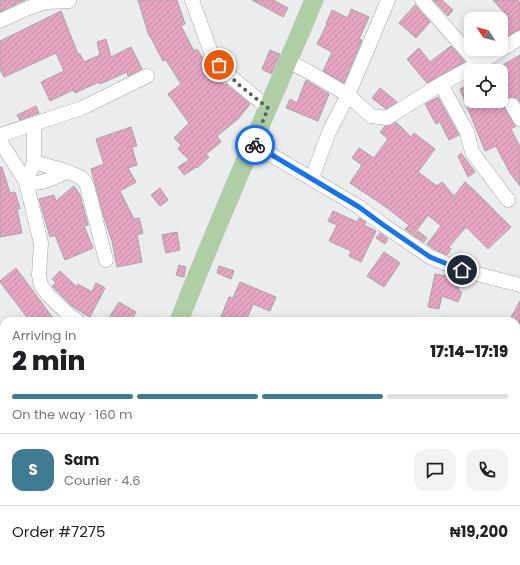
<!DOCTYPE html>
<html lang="en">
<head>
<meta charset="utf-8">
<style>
	:root { --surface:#fff; --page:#f2f2f2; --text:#202124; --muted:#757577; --line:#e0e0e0; --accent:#3f7b93 }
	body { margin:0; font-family:Poppins,sans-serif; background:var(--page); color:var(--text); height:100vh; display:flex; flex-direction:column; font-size:15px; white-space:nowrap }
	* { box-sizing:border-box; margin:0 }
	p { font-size:13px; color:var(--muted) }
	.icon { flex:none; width:22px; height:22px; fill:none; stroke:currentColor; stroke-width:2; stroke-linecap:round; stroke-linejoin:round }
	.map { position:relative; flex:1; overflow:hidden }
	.sheet { position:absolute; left:0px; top:317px; width:520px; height:248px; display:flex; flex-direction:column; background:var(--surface); border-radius:12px 12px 0 0; box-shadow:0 2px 10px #0003 }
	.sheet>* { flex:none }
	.needle { width:26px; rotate:306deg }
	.fabs { position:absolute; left:464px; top:12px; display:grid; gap:8px }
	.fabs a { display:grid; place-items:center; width:44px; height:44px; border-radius:8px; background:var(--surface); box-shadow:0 2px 10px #0003; font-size:20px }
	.pin { position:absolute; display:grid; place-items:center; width:34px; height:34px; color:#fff; margin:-17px; border:2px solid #fff; border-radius:50%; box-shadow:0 1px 4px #0007 }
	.courier { position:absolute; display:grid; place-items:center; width:40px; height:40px; margin:-20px; border:3px solid #1a73e8; border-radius:50%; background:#fff; color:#222; box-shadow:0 1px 5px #0007 }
	.headline em { font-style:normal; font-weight:800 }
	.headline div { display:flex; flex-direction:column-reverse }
	.headline { display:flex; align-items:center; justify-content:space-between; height:68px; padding:0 12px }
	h1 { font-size:26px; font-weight:800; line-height:30px }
	.bar { display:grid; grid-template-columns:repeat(4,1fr); gap:6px 4px; align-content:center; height:48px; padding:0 12px }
	.bar i { height:5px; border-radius:3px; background:var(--line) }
	.bar .current { background:var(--accent) }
	.bar p { grid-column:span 4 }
	.line { display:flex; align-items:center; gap:10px; padding:0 12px; border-top:1px solid var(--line) }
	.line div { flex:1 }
	.round { display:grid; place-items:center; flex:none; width:42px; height:42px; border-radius:12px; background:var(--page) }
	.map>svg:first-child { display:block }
</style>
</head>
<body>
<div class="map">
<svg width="520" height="565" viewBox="0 0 520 565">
	<defs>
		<pattern id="building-hatch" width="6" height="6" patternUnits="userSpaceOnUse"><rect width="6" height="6" fill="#e6a5c3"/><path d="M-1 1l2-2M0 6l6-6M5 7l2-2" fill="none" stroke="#c48da6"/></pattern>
	</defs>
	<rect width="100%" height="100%" fill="#ebeced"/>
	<path fill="url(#building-hatch)" stroke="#a5a4a5" d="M0,0h25l-25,12z
		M138,0h39l8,24 -4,2 13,25 3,-2 14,22 1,-1 12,15 2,-1 24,20 -12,15 -21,17 4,6 -15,12 3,3 -12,11 -1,-1 -12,8 -6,-8 11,-7 -11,-11 3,-4 -7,-7 15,-15 -21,-29 13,-10 -15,-24 -3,1 -13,-25h-1z
		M252,0h21l15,8 -5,9z
		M433,0h9l11,10 -5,6z
		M493,0h25l2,3v27l-4,1 -15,9v-17l8,-5z
		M415,5l15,17 -14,16 -17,-15z
		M351,9l18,8 -10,22 3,1 -18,43 -21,-12 9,-19 -15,-8 10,-20h-1l6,-14 16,8z
		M61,11l17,43h2l4,8 16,-7 -3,-13 9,-3 5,18 20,-10 11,22 -14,7 -1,-4 -27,12 -1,-2 -24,11 -2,-3 -23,11 -9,-19 23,-11 -8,-18 -52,24 -4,-8v-28z
		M451,46l14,16 -38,21 -20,-24 12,-11 11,14z
		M270,50l10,4 -9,20 -9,-5z
		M520,55v47l-3,-4 -5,-1 -5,1 -3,7 1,4 11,17 -5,3 9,18v39l-10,-13 -14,-27 -11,5 -25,-62 11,-5v17h30v-35z
		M306,80l23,14 -11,27 -32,-13 4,-9 7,4z
		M380,88l17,14 -11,7 -14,-11z
		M438,97l21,38 -10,5 -9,-18 -4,2 -11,-20z
		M36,106l3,7 -19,7 -3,-5z
		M396,122l15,15 3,-4 21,16 -17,23 19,14 5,-4 12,14 11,-14 11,10 35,35 -23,22 -22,-22 -17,20 2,2 -4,6 -13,-6 -7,-5 14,-18 -13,-11 -15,20 -8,-6 4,-4 -23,-18 -36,-24 12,-18 -10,-7 7,-10 15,10 14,-19 -8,-7 5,-6 6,-1z
		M131,127l6,19 -5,1 5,18 -9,3 8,14 -16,9 14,28 5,-1 4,15 -6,2 5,27 -25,5 -5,-26 -8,-24 -13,-48 13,-5 -8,-25z
		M461,153l14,19 -7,5 -10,-21z
		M0,167h2l8,26 5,-1 5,17h-3l5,24 -22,4z
		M74,186l6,9 8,30 -4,1 9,22 -28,12 -10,-25 -5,2 -11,-38 15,-4 2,6z
		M160,188l8,12 -8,6 -9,-11z
		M333,211l24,11 2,-4 7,4 -2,3 12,6 -15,31 -12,-6 2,-5 -22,-10 8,-16 -9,-4z
		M418,231l9,7 -3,4 -10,-6z
		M177,232l3,18 -14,3 -4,-18z
		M380,233l8,6 -3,5 -9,-6z
		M384,252l16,11 -16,24 -17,-11z
		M179,265l7,2 -2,10 -8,-2z
		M219,266l15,5 -3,8 -14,-6z
		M16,268l31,42 8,11h-25l-30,-39v-1z
		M60,271l17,16 1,-3 14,8 4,-9 9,5 -15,29 -17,-10 -21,-21 4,-3 -4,-4z
		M435,274l27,5 -4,11 4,2 -4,10 -16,-6 -3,13 -11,-2z
		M240,282l36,15 -6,14 -17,-7 -7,17h-25l1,-3 -1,-1 8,-20 4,1z
		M520,301v23l-10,-5z
		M119,302l17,10 -5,9h-24z"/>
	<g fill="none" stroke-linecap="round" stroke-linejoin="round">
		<g stroke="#a3a3a4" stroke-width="15">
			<path id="minor" d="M192,0l21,58 12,14 43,36
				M422,0l56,64
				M0,21l28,-13 19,-6 22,-1
				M288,61l23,12 37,22 23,21 16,2 54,-34 37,-20 42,-26
				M441,84l26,48 5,20 36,48
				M512,105l8,14
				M34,124v38l-8,20c14,4 28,-5 41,-10
				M0,135l82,-27 65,-32
				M0,141l26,41 15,61 -2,32 2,10 7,10 21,20 9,6
				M253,144l106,63 23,17 48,33 32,13 58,15
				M34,162c13,4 37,9 47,16 3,1 4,5 6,8l19,74
				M312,178l17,-46 19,-37 40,-95
				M0,386l4,-3
				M488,561l13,4
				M198,565l2,-4
				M325,565l2,-4
				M431,565l1,-4"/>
		</g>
		<g stroke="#c6c6c6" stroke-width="19">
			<path id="major" d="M179,321c42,-108 90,-214 135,-321
				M65,565l2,-4"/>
		</g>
		<use href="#minor" stroke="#fff" stroke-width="14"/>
		<use href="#major" stroke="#b0cea6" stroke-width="18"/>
	</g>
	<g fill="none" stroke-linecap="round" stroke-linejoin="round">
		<path stroke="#5d5e5e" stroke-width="4" stroke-dasharray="0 7.2" d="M219,65l19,19 30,24 -14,36 1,1"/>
		<path stroke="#1a73e8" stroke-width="5" d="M255,145l104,62 23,17 48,33 32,13"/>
	</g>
</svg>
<div class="fabs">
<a><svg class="needle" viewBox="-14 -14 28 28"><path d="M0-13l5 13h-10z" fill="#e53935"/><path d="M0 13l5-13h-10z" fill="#757577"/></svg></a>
<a><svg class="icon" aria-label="locate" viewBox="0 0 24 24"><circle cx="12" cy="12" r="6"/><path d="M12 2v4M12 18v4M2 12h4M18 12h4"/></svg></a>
</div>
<div class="pin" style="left:219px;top:65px;background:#ea580c"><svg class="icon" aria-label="bag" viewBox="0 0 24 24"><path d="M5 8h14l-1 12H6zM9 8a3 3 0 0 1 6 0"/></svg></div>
<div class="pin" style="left:462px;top:270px;background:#1f2937"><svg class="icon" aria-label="home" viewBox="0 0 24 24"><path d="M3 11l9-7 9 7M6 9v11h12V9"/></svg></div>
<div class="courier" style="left:255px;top:145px"><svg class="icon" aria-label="bike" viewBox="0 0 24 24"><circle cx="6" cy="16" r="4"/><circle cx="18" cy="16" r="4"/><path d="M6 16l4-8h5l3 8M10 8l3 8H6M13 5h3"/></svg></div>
<section class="sheet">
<div class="headline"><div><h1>2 min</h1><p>Arriving in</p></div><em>17:14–17:19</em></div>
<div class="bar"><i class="current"></i><i class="current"></i><i class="current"></i><i></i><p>On the way · 160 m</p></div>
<div class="line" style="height:72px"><b class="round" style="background:var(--accent);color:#fff">S</b><div><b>Sam</b><p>Courier · 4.6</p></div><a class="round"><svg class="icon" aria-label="chat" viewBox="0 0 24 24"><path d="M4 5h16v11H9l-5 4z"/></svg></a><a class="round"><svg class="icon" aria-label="phone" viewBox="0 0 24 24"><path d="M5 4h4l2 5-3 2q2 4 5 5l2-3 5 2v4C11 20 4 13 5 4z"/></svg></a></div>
<div class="line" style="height:52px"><div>Order #7275</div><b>₦19,200</b></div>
</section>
</div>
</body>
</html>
